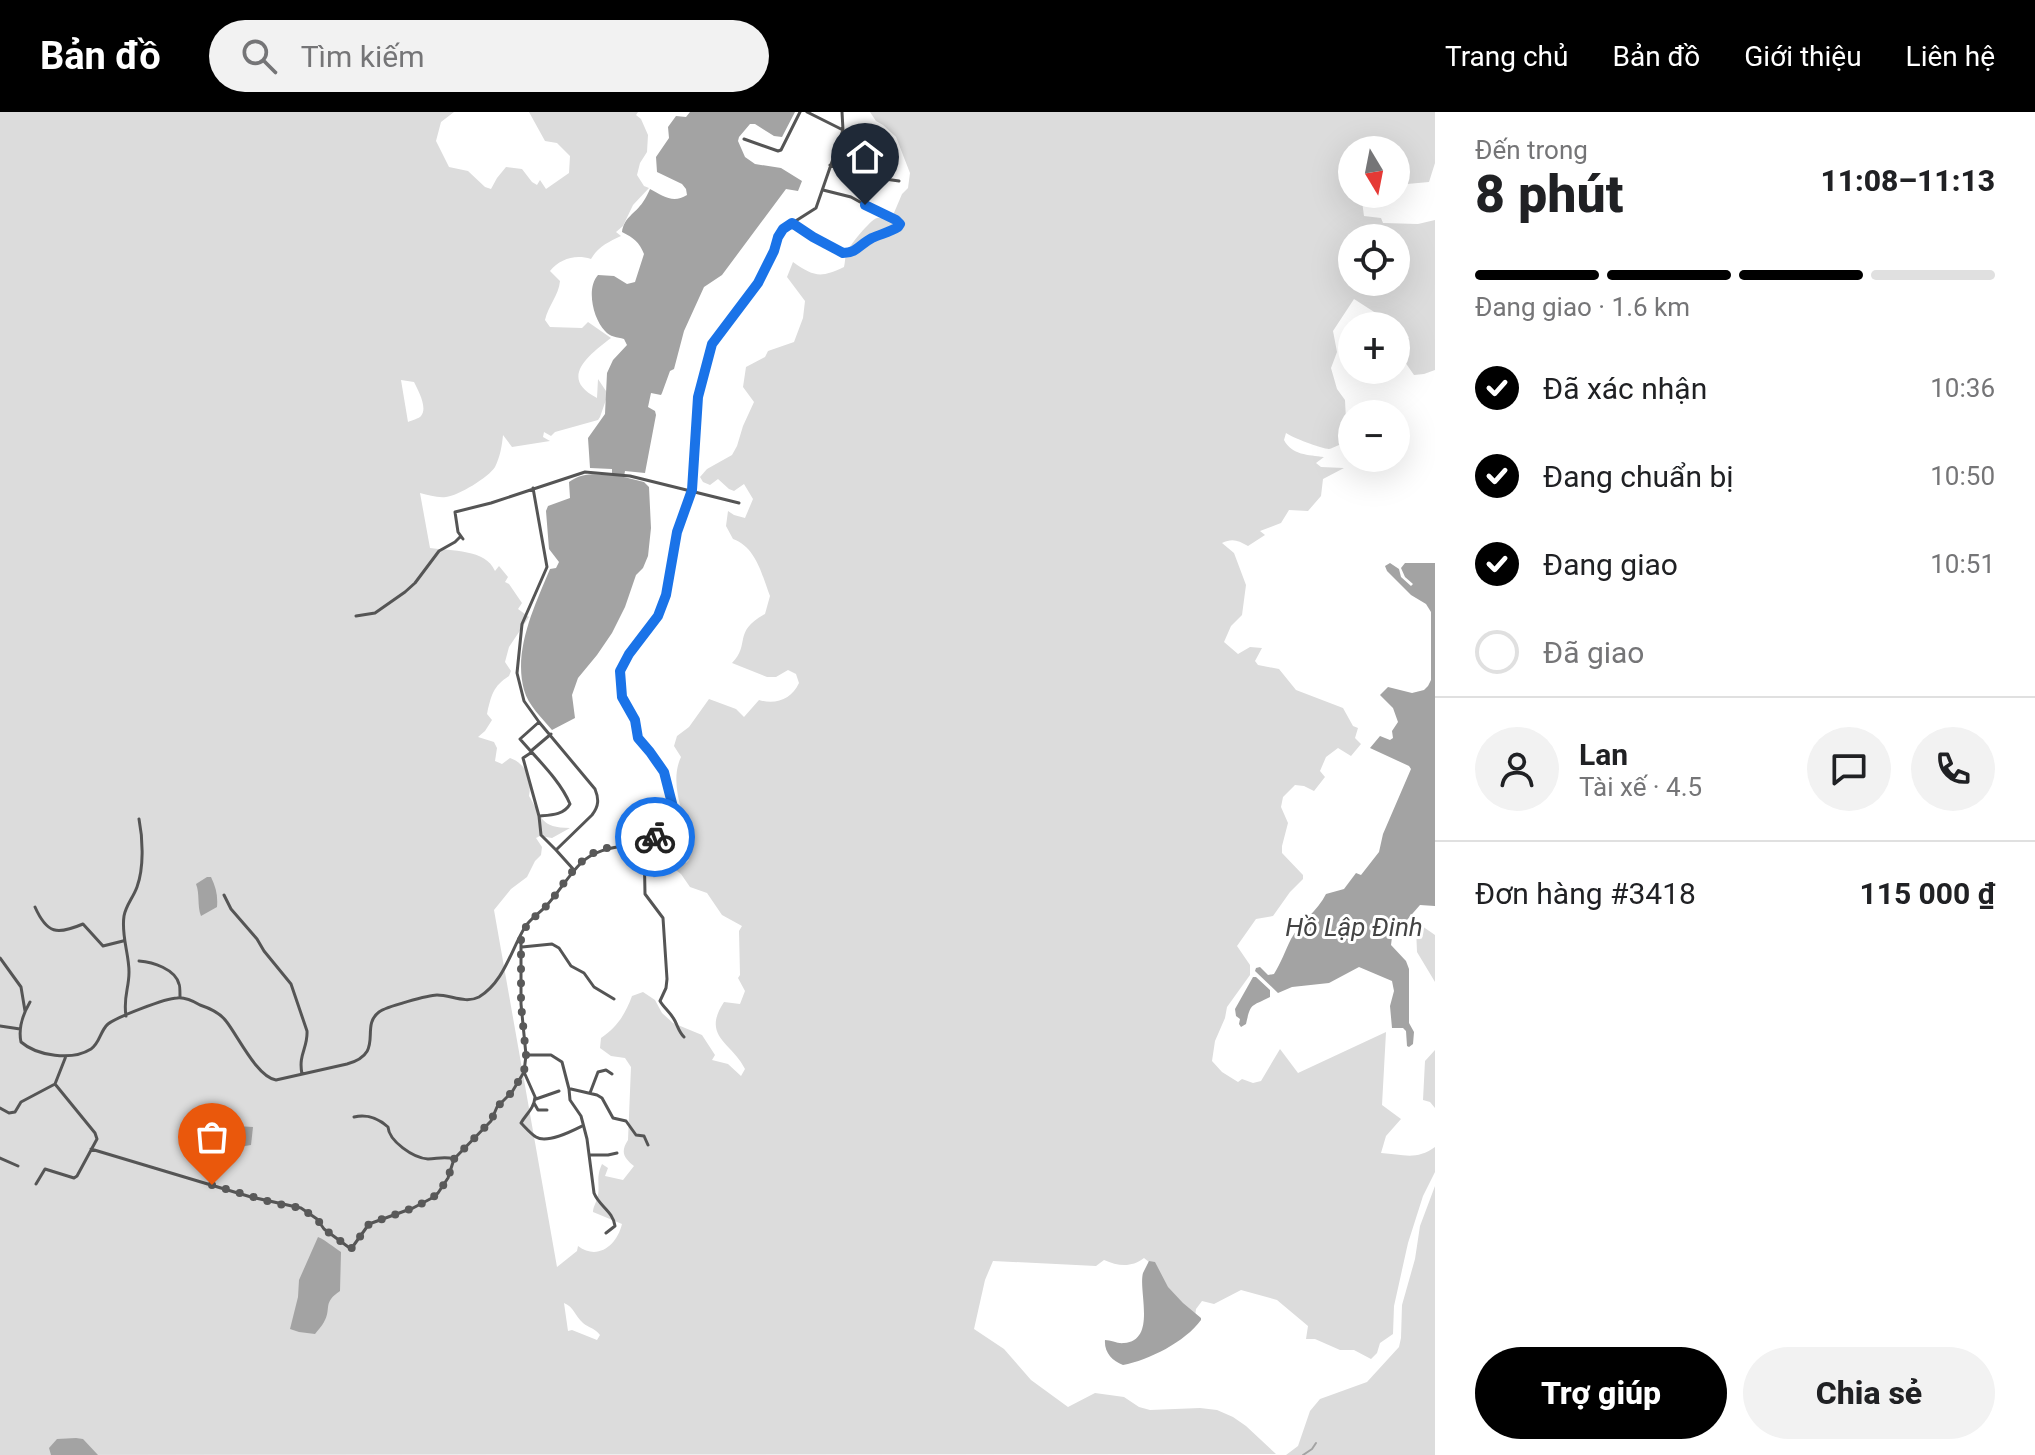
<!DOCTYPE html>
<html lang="vi">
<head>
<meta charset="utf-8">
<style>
	:root { --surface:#fff; --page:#f2f2f2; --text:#202124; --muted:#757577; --line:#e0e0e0; --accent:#000 }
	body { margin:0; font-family:Roboto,sans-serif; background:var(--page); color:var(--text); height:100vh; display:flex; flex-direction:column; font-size:30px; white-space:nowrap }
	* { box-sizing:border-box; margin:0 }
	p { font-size:26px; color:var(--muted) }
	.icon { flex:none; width:44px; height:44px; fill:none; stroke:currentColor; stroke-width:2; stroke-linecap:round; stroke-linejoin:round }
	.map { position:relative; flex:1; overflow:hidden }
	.side { display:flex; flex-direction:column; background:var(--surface); width:600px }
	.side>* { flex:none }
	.needle { width:52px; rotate:170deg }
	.buttons { position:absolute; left:1338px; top:24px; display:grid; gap:16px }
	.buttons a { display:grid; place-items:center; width:72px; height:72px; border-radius:50%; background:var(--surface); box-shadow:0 8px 32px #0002; font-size:40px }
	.pin { position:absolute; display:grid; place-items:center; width:68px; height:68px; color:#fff; margin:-82px -34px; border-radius:50% 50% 50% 0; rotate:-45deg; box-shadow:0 0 8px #0007 }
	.pin .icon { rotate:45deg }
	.courier { position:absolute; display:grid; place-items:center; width:80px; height:80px; margin:-40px; border:6px solid #1a73e8; border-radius:50%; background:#fff; color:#222; box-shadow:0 2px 10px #0007 }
	.headline em { font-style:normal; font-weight:800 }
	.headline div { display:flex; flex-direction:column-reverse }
	.headline { display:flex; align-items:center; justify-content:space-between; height:136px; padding:0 40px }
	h1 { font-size:52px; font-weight:800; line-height:60px }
	.bar { display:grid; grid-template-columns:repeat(4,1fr); gap:12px 8px; align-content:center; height:96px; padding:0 40px }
	.bar i { height:10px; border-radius:6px; background:var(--line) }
	.bar .selected { background:var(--accent) }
	.bar p { grid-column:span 4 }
	.line { display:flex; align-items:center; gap:20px; padding:0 40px; border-top:2px solid var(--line) }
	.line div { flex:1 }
	.round { display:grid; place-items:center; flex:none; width:84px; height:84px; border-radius:42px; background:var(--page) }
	ol { padding:0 40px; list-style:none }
	li { display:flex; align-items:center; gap:24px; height:88px }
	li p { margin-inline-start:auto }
	li .icon { padding:8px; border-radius:50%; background:var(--accent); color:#fff; stroke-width:4 }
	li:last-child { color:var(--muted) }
	li i { width:44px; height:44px; border:4px solid var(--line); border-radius:50% }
	.primary-button { display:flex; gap:16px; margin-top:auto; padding:16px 40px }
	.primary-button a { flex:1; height:92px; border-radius:48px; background:var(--accent); color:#fff; font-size:32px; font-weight:800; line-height:92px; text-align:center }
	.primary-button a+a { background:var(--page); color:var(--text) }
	header { display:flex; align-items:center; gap:48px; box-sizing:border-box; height:112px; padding:0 40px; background:var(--accent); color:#fff }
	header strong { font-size:38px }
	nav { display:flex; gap:44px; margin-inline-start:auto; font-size:28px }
	.search { width:560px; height:72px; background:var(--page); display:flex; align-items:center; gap:20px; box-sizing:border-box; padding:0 28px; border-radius:44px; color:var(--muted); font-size:30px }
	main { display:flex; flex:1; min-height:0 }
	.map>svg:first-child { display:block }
</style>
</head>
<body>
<header>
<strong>Bản đồ</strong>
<div class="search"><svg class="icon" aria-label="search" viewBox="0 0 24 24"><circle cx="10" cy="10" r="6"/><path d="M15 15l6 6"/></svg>Tìm kiếm</div>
<nav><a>Trang chủ</a><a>Bản đồ</a><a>Giới thiệu</a><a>Liên hệ</a></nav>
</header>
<main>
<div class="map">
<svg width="1435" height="1343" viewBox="0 0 1435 1343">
	<rect width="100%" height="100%" fill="#fff"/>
	<path fill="#dcdcdc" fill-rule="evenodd" d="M0,0h454l-13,10 -5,19 13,26 19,4 17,16 6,2 6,-11 9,-11 16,2 10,13 5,3 3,-5 6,9 23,-16 1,-17 -13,-13 -12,-2 -16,-29h109l-2,3 5,4 7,16 -1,17 -7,11 -3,12 7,11 5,2 -16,17 -10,21 -7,6 5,4c-13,6 -23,11 -30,23 -16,-5 -31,0 -41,12l10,10c-1,14 -12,25 -15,39l5,7 32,1 6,-6 23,16c-22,17 -53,40 -14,60l1,-19 10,15 -8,23 -2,3 -43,12 -4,4 -7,-4 -1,5 7,4 -38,6 -9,-12c-1,11 -3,22 -8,32 -6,10 -37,29 -49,30 -9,1 -17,-2 -26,-4l10,55c21,3 56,1 65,23l4,-5 9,11 -3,5 4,2 13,19 -4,6 11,8 -20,30 -4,15 6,9 -2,5c-16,10 -18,20 -22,38l5,6 -7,11 -7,6 16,5 3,6 -2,13 7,3 8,-6c17,6 22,22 19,38 13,21 11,32 41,32l-18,10 -12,-2 -4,2 6,9 -1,8 -6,6 -8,16 -16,12 -17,21 63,357 20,-16 1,-5c20,15 39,-1 44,-22l-29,-12c0,-5 3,-9 4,-13 4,-13 -2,-20 5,-35l6,4 -3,8 18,4 11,-14c-10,-8 -14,-14 -6,-26l3,-73 -6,-9 -14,-2 -11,-8 1,-10c16,-11 24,-23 31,-42l11,-4 12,8 7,13 11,10 29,12 13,20 -3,5 16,4 13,12 4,-7c-13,-27 -44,-32 -21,-67l16,2 5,-13 -7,-13 2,-3 -1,-44 3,-5 -20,-11 -15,-22 -17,-6 -9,-13 -8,-6 -12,-5 -7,15 -3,-6 2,-13 12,-9 -5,-4 11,-14 11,10 -2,13 6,8 3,-3 -5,-6 7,-14c-8,-25 -22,-58 -10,-83l-7,-11 3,-10 12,-9 20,-28 27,10 8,8 15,-17c17,5 33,-1 40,-17l-3,-9 -8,-4 -12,7h-9l-35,-14c19,-19 0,-31 33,-49l5,-18c-8,-21 -14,-49 -37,-57l-7,-13 2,-15 6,4 11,3 8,-19 -9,-15 -10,7 -5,-2 -11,-10 -8,6 -7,-3 -3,-5 7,-8 25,-14 5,-9 6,-20 11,-24 -11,-15 3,-20 19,-10 3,-6 26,-9 9,-24 2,-17 -18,-24 6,-15c21,15 28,16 51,5 1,-4 1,-9 2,-13 2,-7 25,-35 31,-36 5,-1 9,1 14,2l11,-26 6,-6 2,-15 -14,-36 -13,-12 -7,-4 -6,-9h565v51l-6,19 -22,2 -11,-25v-9h-44v44h9l3,22 17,2 2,5 35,1 17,-4v150l-11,4 -10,1 -16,-23 11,-15 -13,-11 -42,-27 -21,32 4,21 -6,16 6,21 8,11 2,41c-5,2 -13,7 -18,8 -7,0 -38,-12 -43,-16l-2,7c8,15 24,15 40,17l-8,6 5,4 23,1 -21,11 -2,17 -13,15 -19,-1 -8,13 -21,8 5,4 -17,11c-10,-6 -16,-8 -26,-3l12,10 12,32 -4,30 -11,11 -7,16 14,12 12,-7 12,1 -7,13 3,4 21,4 17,21 47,18 10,18 5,2 -3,10 6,6 -10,12 -13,-8 -12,9 -6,14 5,6 -11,14 -10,-5 -9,-1 -12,12 -2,10 7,16 -6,23v7l21,22v4l-13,13 -17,24 -17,3 -19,27 13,19v10l-23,32 -2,11 -10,23 -3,20 10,11 16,10 4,-3 11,4 8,-2 19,-32 18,24 88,-41 -4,73 19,14 -15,17 -5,17c21,1 35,8 54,-6v25l-12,24 -15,47 -14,63 -1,28 -13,9 -3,10 -6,6 -17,-9h-14l-25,-11h-9l2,-13 -31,-26 -36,-10 -27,14 -12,-3 -6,8 -1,8 -29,-24 -17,-31 -5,-4c-13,10 -26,8 -40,2l-8,6 -103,-5 -8,19 -11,49 30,20 27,31 37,27 27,-14 29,4 15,10 11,3 50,-2 17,2 16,7 13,9 30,28 -1276,1zM1352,126h44v44h-44zM401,268l13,2c4,8 14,26 7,34 -1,2 -11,5 -13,6zM564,1191c10,4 11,13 19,20 6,5 12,5 17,12l-3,5 -25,-10 -4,1z
		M1422,814l13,9v47l-18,-30 -1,-24z
		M1435,938v58l-5,-6 -7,-2 2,-39z
		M1435,1074v269h-149l12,-9 12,-35 10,-12 47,-17 32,-35 2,-9 1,-33 13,-46 5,-33z"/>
	<path fill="#a3a3a3" d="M690,0h105l-13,25 -8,-1 -19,-12h-5l-11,13 -1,4 7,16 10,7 26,4 21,13 -4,10 -12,-2 -64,86 -18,12 -20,44 -10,38 -4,2 -8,22 -1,2 -10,-2 -3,14 7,4 1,4 -11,58 -20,-2 -1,6 20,5 5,5 2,41 -3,28 -5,12 -7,7 -11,32 -13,26 -15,22 -19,23 -6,17 3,23 -23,12c-10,-12 -24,-25 -28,-40 -11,-40 11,-85 26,-121l6,-1 3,-6 -10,-13 -3,-38 2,-5 22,-8 -1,-16c13,-10 28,-8 43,-7v-6l-22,-1 -2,-30 17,-24 2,-41 6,-13 14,-15 -3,-6c-7,-2 -14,-2 -19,-8 -12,-12 -19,-43 -7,-56l16,1 13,8 8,-2 9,-28c-5,-12 -10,-16 -22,-22 2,-15 13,-18 21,-30 3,-4 5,-9 7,-13 13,7 23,15 37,6l-1,-6 -4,-5 -25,-12 -1,-15 13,-19 -1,-11 8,-11 10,1z
		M1390,451l9,6 2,8 10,9 2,-2 -8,-7 -4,-9 4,-5h30v343l-15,-1 -28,32 -1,8 15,16 3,8v54l5,9 -1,12 -4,3 -2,-1 -1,-15 -3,-3h-11l-2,-22 4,-15 -2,-10 -33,-14 -30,16 -37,4 -14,6 -23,-22 1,-3 4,-1 8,8 6,-1c7,-11 11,-23 17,-35 9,-17 27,-28 35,-45l18,-5 12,-16 5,2 18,-23 4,-18 28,-65 -2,-3 -39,-18 10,-12 10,4 3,-2 -1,-7 6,-9 -5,-14 -13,-13 8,-8 24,6 12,-3 4,-4 3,-6v-68l-5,-8 -15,-9 -24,-24 -2,-5z
		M207,765h4c5,10 7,19 6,30l-16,9c-4,-10 -1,-22 -5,-32z
		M1253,865h3l14,13v7c-19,10 -19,5 -24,27l-5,3 -2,-3 1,-5 -4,-3 -1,-7z
		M206,1012l29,8 1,-6 17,1 -2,18 -12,2 -4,-5 -28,-7z
		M318,1125c9,4 15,10 23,15l-1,39c-18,12 -8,17 -16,31 -2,4 -6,8 -9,12l-16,-2 -9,-3 8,-32 1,-17z
		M1149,1149l6,1 13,25 15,16 18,15v2c-16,22 -52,40 -78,45 -11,-4 -19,-13 -18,-25 6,0 13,4 19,3 33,-3 14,-52 19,-70 2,-4 4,-8 6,-12z
		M76,1326l7,1 15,16h-47l-2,-7 8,-9z"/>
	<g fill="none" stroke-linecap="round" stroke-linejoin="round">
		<path stroke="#a3a3a3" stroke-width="2" d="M1303,1343l9,-6 4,-6"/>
		<path stroke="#555" stroke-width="3" d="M807,0l36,18
			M744,27l34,12 3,-1 19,-38
			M830,53l27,10 42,6
			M792,111l21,14 30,16 11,-1 18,-14 22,-8 6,-6 -49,-27 -28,-7
			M533,376l14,79 -25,57 -5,49 7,28 15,21 56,67c4,10 4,17 -3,26l-36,35 18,20
			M463,427l-5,-7 -3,-20 36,-9 94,-31 45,4 109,27
			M356,504l19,-3 30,-21 10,-9 24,-32 16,-9 5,-5
			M531,639l20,-17
			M532,640l-9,6 16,58 2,19 15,15
			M539,704c12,-1 25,-1 31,-12 -10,-24 -33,-45 -50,-65l19,-17
			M644,730l1,52 18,24 4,61 -1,9 -6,13c4,7 11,12 15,20 3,6 4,11 9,16
			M224,783l7,14 26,30 7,12 27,33 16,47c1,17 -9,23 -5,43
			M35,795c12,27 22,28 48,17l20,22 20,-5
			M522,835l30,-3 7,4 12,18 13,7 10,14 20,12
			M0,846l21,29 4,24
			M139,849c14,1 36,8 40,23 1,1 1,12 1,13
			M30,890c-7,12 -12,26 -9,40 16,14 51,19 70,7 9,-6 9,-18 17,-25 9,-7 58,-26 69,-26 8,-1 16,3 23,7 9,3 20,8 26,16 12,15 31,56 50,59l71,-16c39,-11 12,-37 32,-52 6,-5 50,-17 58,-17 14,0 28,9 42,2 25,-15 32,-47 46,-70 6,-9 15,-14 22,-22 12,-13 21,-29 34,-42 18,-17 40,-15 62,-21 12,-3 23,-10 32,-18l-11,-52 -14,-20 -12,-14 -3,-18 -13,-23 -2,-26 9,-17 29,-38 8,-21 11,-63 15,-42 6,-93 14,-53 46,-61 25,-54 33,-21 27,-78 -1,-18
			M126,904c-3,-19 3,-27 3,-44 0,-19 -8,-36 -5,-56 2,-11 9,-18 13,-29 7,-19 6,-48 2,-68
			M0,914l20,3
			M526,943h25l11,7 7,27 1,11 11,16 6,23 7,54c5,13 19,18 21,33l-9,7
			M524,960l12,27 23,-8
			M571,977l26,6 5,3 11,20 13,3 10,14 8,1 4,9
			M590,981l8,-21 8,-2 6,4
			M535,985c-1,12 -9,17 -14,26 4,4 10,11 15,14 11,7 36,-6 46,-11
			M534,991l4,7h9
			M0,996l9,5 6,-1 6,-10 34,-18
			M354,1005c14,-3 24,1 34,10 1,14 25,31 40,32 9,0 16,-3 26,0
			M91,1037l160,48 50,11 16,11 7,10 27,20 18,-25 44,-16 19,-10 6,-5 10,-15 6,-19 37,-38 6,-14 15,-15 12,-20 2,-17 -5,-51v-65
			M591,1043h17l9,-2
			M0,1046l18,8
			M36,1072l9,-15 29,9 3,-2 20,-37 -2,-6 -40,-49 11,-28"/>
	</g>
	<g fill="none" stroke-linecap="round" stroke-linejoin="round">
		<path stroke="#595959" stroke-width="8" stroke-dasharray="0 14.4" d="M212,1073l66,19 23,4 16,11 7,10 27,20 18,-25 44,-16 19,-10 6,-5 10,-15 6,-19 37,-38 6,-14 15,-15 12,-20 2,-17 -5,-51v-69c7,-14 18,-21 28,-32 15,-18 28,-45 51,-53 18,-6 37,-5 55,-13"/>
		<path stroke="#1a73e8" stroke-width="10" d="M655,725l18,-11 3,-4 -1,-7 -11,-43 -14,-20 -12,-14 -3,-18 -13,-23 -2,-26 9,-17 29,-38 8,-21 11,-63 15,-42 6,-93 14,-53 46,-61 16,-32 4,-14 5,-8 9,-6 21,14 30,16c14,0 17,-9 29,-15 9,-4 18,-6 26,-11l2,-3 -4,-4 -31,-15"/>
	</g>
	<g text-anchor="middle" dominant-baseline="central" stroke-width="6" stroke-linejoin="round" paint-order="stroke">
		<g font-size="26" font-style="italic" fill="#444" stroke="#fff">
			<text x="1354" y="815">Hồ Lập Đinh</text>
		</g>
	</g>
</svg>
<div class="buttons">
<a><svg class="needle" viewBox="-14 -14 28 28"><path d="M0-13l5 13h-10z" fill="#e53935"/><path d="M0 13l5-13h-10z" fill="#757577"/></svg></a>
<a><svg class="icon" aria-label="locate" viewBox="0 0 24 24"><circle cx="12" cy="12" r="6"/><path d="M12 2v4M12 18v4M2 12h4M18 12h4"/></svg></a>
<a>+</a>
<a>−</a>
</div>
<div class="pin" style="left:212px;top:1073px;background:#ea580c"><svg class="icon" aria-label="bag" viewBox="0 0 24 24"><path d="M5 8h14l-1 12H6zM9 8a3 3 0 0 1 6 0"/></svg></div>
<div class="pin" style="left:865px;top:93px;background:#1f2937"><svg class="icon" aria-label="home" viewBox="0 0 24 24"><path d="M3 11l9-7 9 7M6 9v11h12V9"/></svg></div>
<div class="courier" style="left:655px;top:725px"><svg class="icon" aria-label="bike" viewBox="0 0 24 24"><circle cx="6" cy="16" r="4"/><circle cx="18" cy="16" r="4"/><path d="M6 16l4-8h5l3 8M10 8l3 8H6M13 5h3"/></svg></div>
</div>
<section class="side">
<div class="headline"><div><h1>8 phút</h1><p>Đến trong</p></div><em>11:08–11:13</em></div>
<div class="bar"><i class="selected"></i><i class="selected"></i><i class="selected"></i><i></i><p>Đang giao · 1.6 km</p></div>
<ol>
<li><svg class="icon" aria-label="check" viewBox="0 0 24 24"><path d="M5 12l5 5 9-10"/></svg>Đã xác nhận<p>10:36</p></li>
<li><svg class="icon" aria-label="check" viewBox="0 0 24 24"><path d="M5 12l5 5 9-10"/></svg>Đang chuẩn bị<p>10:50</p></li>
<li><svg class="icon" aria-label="check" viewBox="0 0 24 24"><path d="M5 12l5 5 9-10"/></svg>Đang giao<p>10:51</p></li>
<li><i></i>Đã giao</li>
</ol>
<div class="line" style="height:144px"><a class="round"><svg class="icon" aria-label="person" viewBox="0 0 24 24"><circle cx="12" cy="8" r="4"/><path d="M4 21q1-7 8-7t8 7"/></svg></a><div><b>Lan</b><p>Tài xế · 4.5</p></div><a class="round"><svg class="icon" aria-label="chat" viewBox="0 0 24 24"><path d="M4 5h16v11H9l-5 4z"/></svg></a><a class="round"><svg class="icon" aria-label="phone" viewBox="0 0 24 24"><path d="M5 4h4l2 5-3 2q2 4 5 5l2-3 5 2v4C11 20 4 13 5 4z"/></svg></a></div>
<div class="line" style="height:104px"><div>Đơn hàng #3418</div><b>115 000 ₫</b></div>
<div class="primary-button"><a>Trợ giúp</a><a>Chia sẻ</a></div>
</section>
</main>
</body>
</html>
